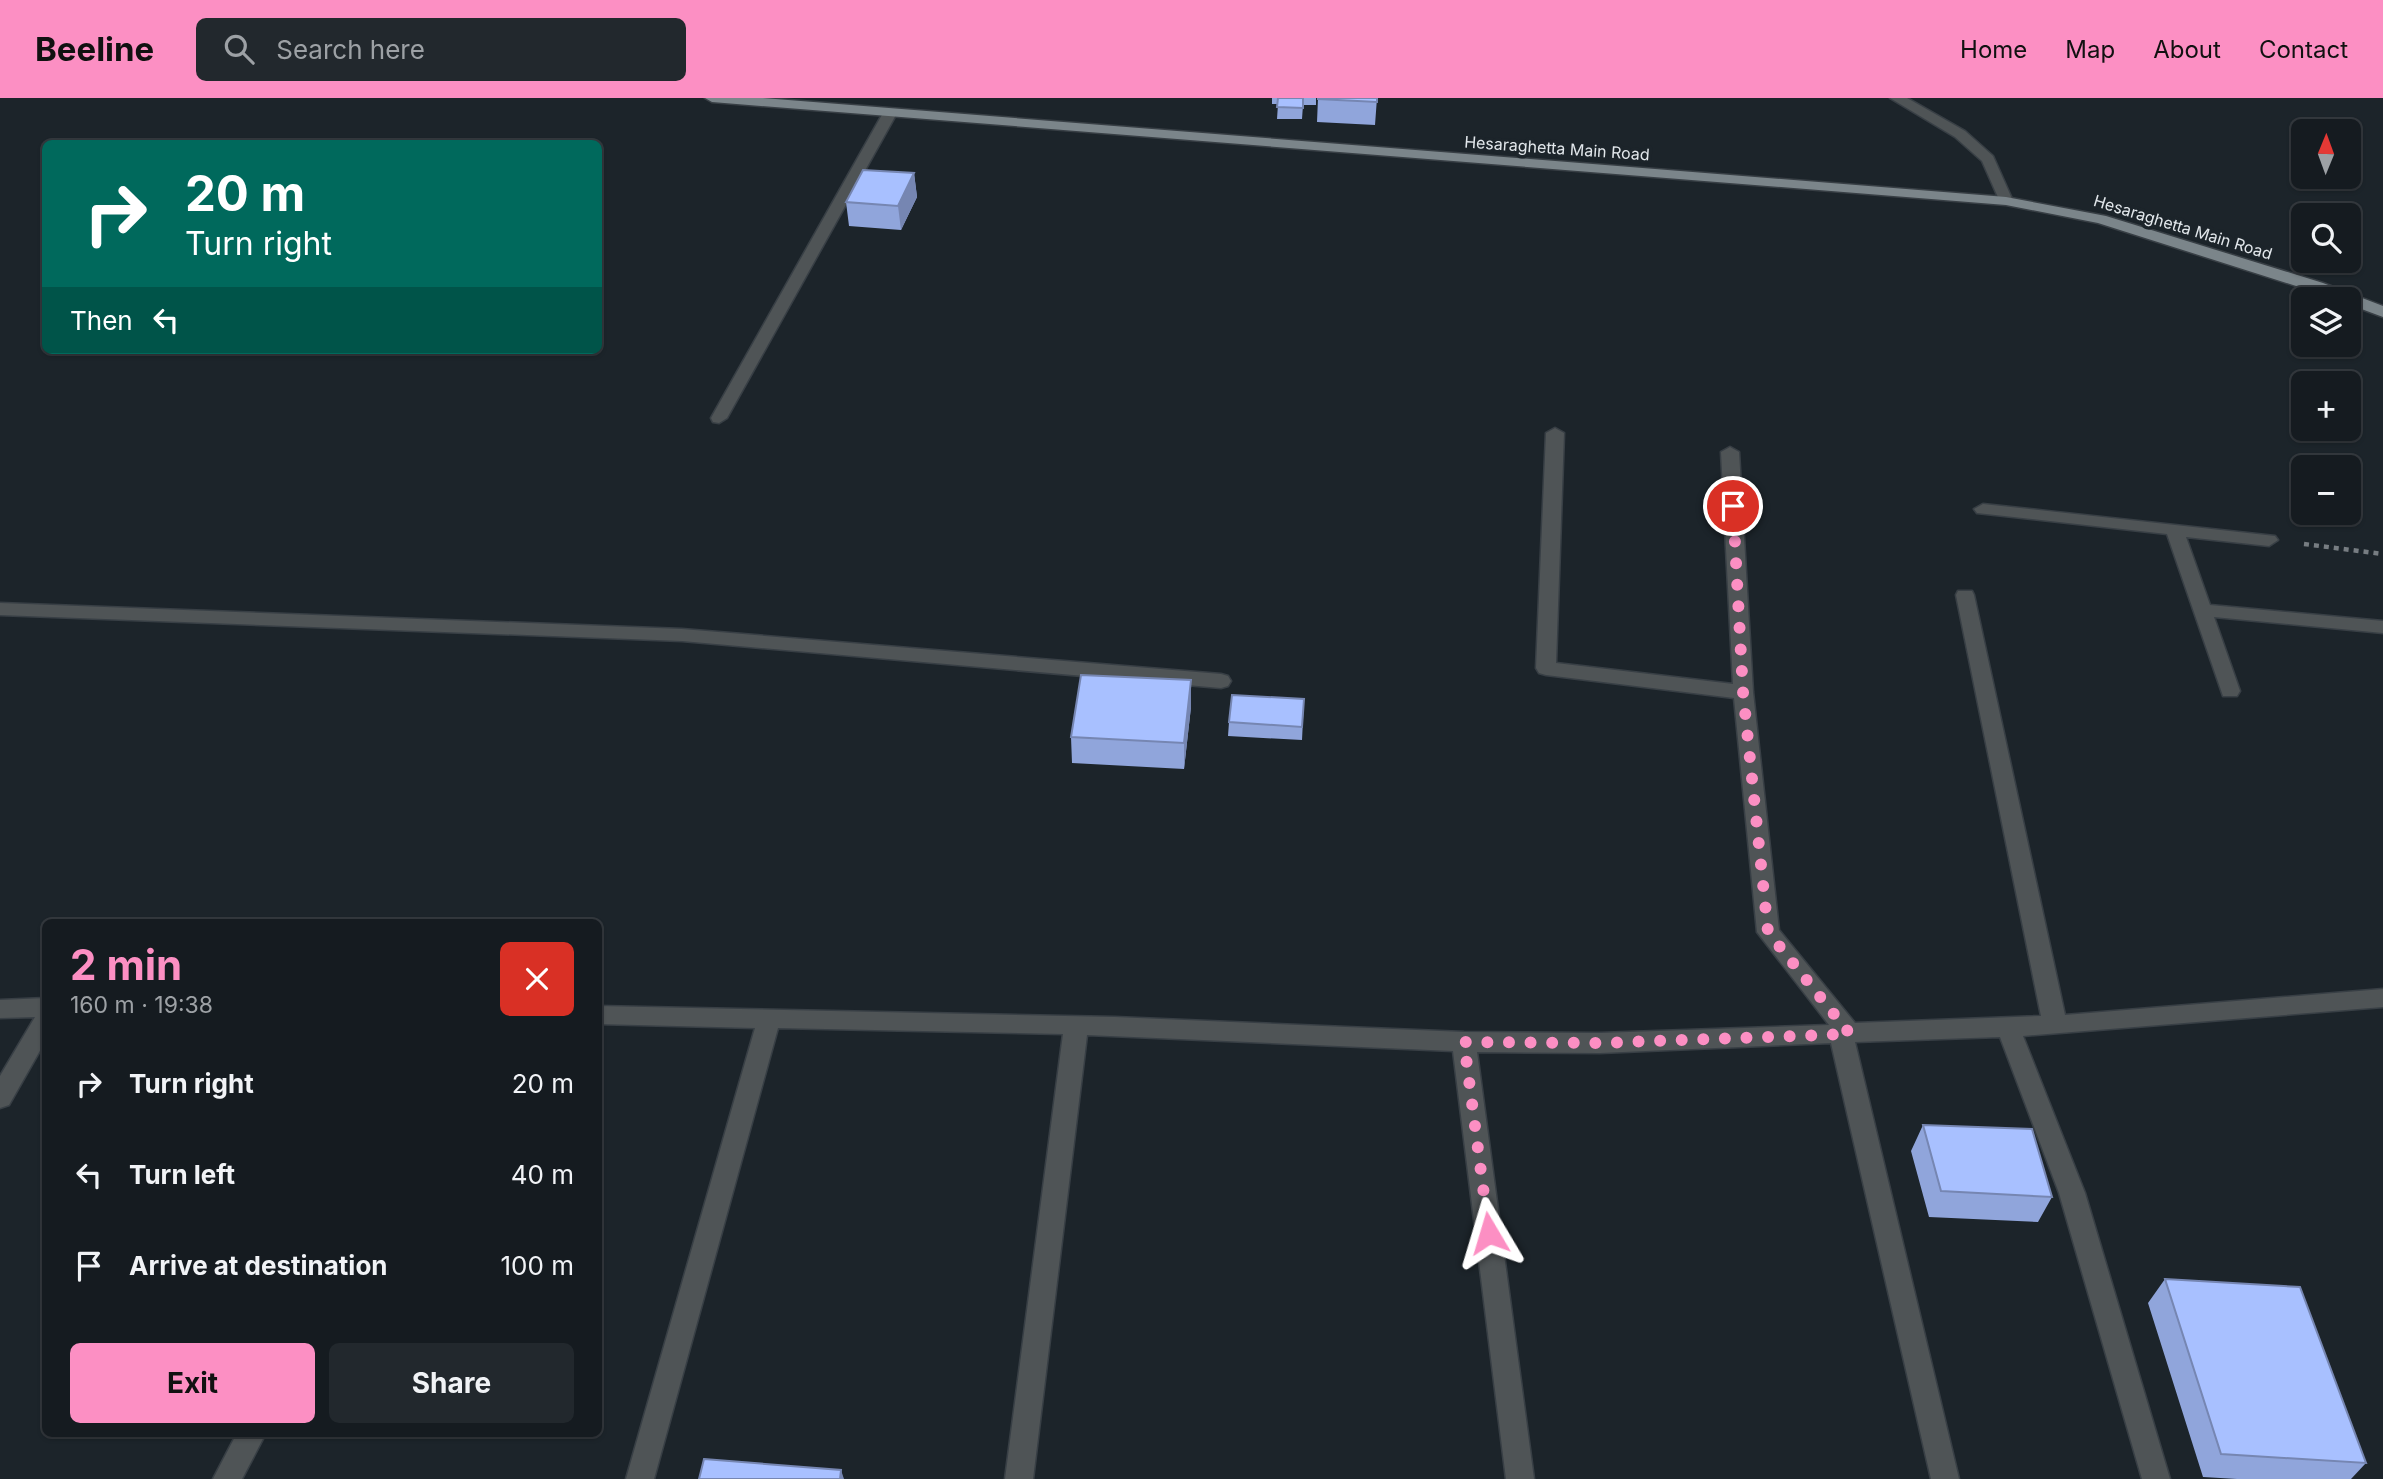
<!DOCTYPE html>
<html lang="en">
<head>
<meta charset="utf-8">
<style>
	:root { --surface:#151b20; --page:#22282d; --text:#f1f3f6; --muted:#9da1a5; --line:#34393e; --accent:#fc8fc3 }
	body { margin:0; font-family:Inter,sans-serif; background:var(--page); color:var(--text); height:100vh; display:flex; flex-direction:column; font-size:26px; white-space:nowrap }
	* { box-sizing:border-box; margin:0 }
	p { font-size:23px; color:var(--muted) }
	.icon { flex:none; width:38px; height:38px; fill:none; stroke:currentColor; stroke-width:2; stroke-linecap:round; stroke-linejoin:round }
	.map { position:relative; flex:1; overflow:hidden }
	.side { position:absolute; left:42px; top:821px; width:560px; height:518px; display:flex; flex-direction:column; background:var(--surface); border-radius:10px; box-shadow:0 2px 5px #0004,0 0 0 2px var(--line) }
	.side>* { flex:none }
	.banner { position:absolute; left:42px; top:42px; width:560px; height:214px; border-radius:10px; box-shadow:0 2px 5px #0004,0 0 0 2px var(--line); background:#00695c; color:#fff; overflow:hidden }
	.needle { width:46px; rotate:1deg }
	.controls { position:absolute; left:2291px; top:21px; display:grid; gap:14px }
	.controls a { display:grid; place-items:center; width:70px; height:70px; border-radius:10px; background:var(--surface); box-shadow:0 2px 5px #0004,0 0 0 2px var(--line); font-size:35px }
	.pin { position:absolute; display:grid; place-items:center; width:60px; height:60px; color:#fff; margin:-30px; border:4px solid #fff; border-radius:50%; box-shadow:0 2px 7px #0007 }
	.me { position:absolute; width:77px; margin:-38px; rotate:353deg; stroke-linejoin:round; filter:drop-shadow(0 0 5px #0008) }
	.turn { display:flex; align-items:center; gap:24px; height:147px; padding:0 28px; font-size:32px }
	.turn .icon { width:91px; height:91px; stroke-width:2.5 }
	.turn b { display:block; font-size:49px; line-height:60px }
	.then { display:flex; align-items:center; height:66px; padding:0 28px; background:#0003; gap:14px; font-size:26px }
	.round { display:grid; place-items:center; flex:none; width:74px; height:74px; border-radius:10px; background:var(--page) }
	.head { display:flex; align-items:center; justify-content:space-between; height:119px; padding:0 28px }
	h1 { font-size:42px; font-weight:700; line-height:52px; color:var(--accent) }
	.button { display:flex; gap:14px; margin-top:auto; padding:14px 28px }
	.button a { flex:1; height:80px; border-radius:10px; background:var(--accent); color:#111; font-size:28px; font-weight:700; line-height:80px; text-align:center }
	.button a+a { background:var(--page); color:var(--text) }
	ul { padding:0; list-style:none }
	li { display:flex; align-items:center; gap:21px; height:91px; padding:0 28px }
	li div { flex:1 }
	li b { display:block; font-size:26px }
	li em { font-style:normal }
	header { display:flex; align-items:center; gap:42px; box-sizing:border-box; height:98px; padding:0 35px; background:var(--accent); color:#111 }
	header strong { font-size:33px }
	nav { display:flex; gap:38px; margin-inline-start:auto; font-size:24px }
	.search { width:490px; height:63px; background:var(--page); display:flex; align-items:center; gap:18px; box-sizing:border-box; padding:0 24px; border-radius:10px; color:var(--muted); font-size:26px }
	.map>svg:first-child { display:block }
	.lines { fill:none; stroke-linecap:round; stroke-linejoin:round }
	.minor-casing { stroke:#383f45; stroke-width:3 }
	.major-casing { stroke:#383f45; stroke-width:3 }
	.path { stroke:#777d82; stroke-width:4.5; stroke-dasharray:5 5; stroke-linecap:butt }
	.minor { fill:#4f5456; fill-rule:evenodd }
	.major { fill:#7b858a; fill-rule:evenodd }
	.wall { fill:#90a5db }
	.shaded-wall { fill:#7686b2 }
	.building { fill:#a8c0ff; stroke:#7686b2; stroke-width:2 }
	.route { stroke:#fc8fc3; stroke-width:12; stroke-dasharray:0 21.6 }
	.labels { text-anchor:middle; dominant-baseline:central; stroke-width:7; stroke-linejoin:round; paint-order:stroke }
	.far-street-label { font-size:16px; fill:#e2e7eb; stroke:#1c242a }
</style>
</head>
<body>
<header>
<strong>Beeline</strong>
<div class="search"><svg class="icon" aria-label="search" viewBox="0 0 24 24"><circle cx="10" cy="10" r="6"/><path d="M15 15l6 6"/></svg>Search here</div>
<nav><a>Home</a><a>Map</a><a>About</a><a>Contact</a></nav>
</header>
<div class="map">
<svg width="2383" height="1381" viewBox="0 0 2383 1381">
	<rect width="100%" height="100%" fill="#1c242a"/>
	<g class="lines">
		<g class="minor-casing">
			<path id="minor" d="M 1890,0 L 1907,0 L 1965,33 L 1993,58 L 2013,103 L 2011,106 L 2001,106 L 1982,63 L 1955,39 Z
				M 890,11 L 897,15 L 727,320 L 719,325 L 713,324 L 711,320 L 883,15 Z
				M 1555,330 L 1564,335 L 1556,565 L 1733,586 L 1721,354 L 1730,349 L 1739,354 L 1753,594 L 1779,832 L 1855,925 L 2041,918 L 1956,497 L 1958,493 L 1972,493 L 1974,497 L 2065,917 L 2383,891 L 2383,909 L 2023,938 L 2085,1095 L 2170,1381 L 2142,1381 L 2059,1095 L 2000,939 L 1855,944 L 1959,1381 L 1931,1381 L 1831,945 L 1600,955 L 1477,954 L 1534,1381 L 1506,1381 L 1453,953 L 1087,937 L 1033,1381 L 1005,1381 L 1063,936 L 778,930 L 654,1381 L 626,1381 L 755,930 L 598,926 L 598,908 L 1115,919 L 1464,934 L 1600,935 L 1829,927 L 1757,834 L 1734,600 L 1546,577 L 1539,575 L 1536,570 L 1546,335 Z
				M 1983,406 L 2275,438 L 2278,442 L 2269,448 L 2186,439 L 2210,507 L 2383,523 L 2383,535 L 2214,519 L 2240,593 L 2237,598 L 2223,598 L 2167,436 L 1977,415 L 1974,411 Z
				M 0,505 L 682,531 L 1221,576 L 1228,578 L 1231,583 L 1228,588 L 1221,590 L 682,543 L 0,517 Z
				M 46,900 L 46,942 L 9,1007 L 0,1010 L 0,978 L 35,919 L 0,920 L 0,902 Z
				M 237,1335 L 266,1335 L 242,1381 L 213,1381 Z"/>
		</g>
		<g class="major-casing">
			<path id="major" d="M 705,0 L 763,0 L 2006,99 L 2106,118 L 2323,185 L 2383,208 L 2383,219 L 2348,206 L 2348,201 L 2337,201 L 2098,125 L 2006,107 L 712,4 Z"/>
		</g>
		<path class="path" d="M 2304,446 L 2383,456"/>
		<use href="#minor" class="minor"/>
		<use href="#major" class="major"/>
	</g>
	<path class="wall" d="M 1272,0 L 1316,0 L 1316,7 L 1303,7 L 1302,21 L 1277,21 L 1278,6 L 1272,6 Z
		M 1318,0 L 1377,0 L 1375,27 L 1317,24 Z
		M 914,75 L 917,99 L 901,132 L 849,128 L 846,104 Z
		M 1304,601 L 1302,642 L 1228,638 L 1229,624 Z
		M 1191,609 L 1184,671 L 1072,665 L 1071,639 Z
		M 1923,1027 L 2052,1099 L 2038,1124 L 1929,1119 L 1911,1053 Z
		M 2165,1181 L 2366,1365 L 2351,1381 L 2237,1381 L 2203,1379 L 2148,1205 Z"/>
	<path class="shaded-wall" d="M 914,75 L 917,99 L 901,132 L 898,108 Z
		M 1191,582 L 1191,609 L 1184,671 L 1184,645 Z
		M 841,1372 L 844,1381 L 840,1381 Z"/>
	<path class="building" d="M 1278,0 L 1303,0 L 1303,10 L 1277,9 Z
		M 1318,0 L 1377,0 L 1377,4 L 1318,1 Z
		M 863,72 L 914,75 L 898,108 L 846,104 Z
		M 1081,577 L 1191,582 L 1184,645 L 1071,639 Z
		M 1232,597 L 1304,601 L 1302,629 L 1229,624 Z
		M 1923,1027 L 2032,1031 L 2052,1099 L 1941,1093 Z
		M 2165,1181 L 2300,1189 L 2366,1365 L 2221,1356 Z
		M 704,1361 L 841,1372 L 840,1381 L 699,1381 Z"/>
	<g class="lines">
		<path class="route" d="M 1489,1135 L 1464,944 L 1600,945 L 1850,936 L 1768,834 L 1743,594 L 1733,408"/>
	</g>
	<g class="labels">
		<g class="far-street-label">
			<text transform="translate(1557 50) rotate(4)">Hesaraghetta Main Road</text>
			<text transform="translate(2183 129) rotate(17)">Hesaraghetta Main Road</text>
		</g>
	</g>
</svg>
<div class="controls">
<a><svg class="needle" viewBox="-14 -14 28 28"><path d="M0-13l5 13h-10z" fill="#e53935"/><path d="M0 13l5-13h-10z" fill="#9da1a5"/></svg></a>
<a><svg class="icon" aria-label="search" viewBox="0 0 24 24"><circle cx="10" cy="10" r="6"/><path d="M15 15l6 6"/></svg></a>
<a><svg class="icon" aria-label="layers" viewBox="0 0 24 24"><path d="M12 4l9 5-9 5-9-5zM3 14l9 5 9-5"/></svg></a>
<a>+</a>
<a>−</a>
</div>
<div class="pin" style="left:1733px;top:408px;background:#d93025"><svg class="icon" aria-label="arrive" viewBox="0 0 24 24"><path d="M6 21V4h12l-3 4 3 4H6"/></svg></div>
<svg class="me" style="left:1489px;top:1135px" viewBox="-20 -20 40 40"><path d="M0-17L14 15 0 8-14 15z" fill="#fc8fc3" stroke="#fff" stroke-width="4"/></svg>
<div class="banner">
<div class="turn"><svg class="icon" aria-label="right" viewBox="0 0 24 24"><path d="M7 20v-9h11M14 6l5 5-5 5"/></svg><div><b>20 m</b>Turn right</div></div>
<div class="then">Then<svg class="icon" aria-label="left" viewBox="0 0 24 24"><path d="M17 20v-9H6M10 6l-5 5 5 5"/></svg></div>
</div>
<section class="side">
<div class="head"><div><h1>2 min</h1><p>160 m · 19:38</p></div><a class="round" style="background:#d93025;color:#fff"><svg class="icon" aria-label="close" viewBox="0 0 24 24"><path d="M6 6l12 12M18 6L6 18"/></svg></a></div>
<ul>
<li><svg class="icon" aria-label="right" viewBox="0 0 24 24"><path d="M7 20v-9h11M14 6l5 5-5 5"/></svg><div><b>Turn right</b></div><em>20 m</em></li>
<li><svg class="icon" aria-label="left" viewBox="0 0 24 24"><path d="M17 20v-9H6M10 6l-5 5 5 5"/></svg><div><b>Turn left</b></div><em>40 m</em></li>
<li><svg class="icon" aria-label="arrive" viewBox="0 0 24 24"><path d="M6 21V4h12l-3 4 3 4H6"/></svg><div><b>Arrive at destination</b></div><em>100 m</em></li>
</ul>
<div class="button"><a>Exit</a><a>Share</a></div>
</section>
</div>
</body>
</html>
